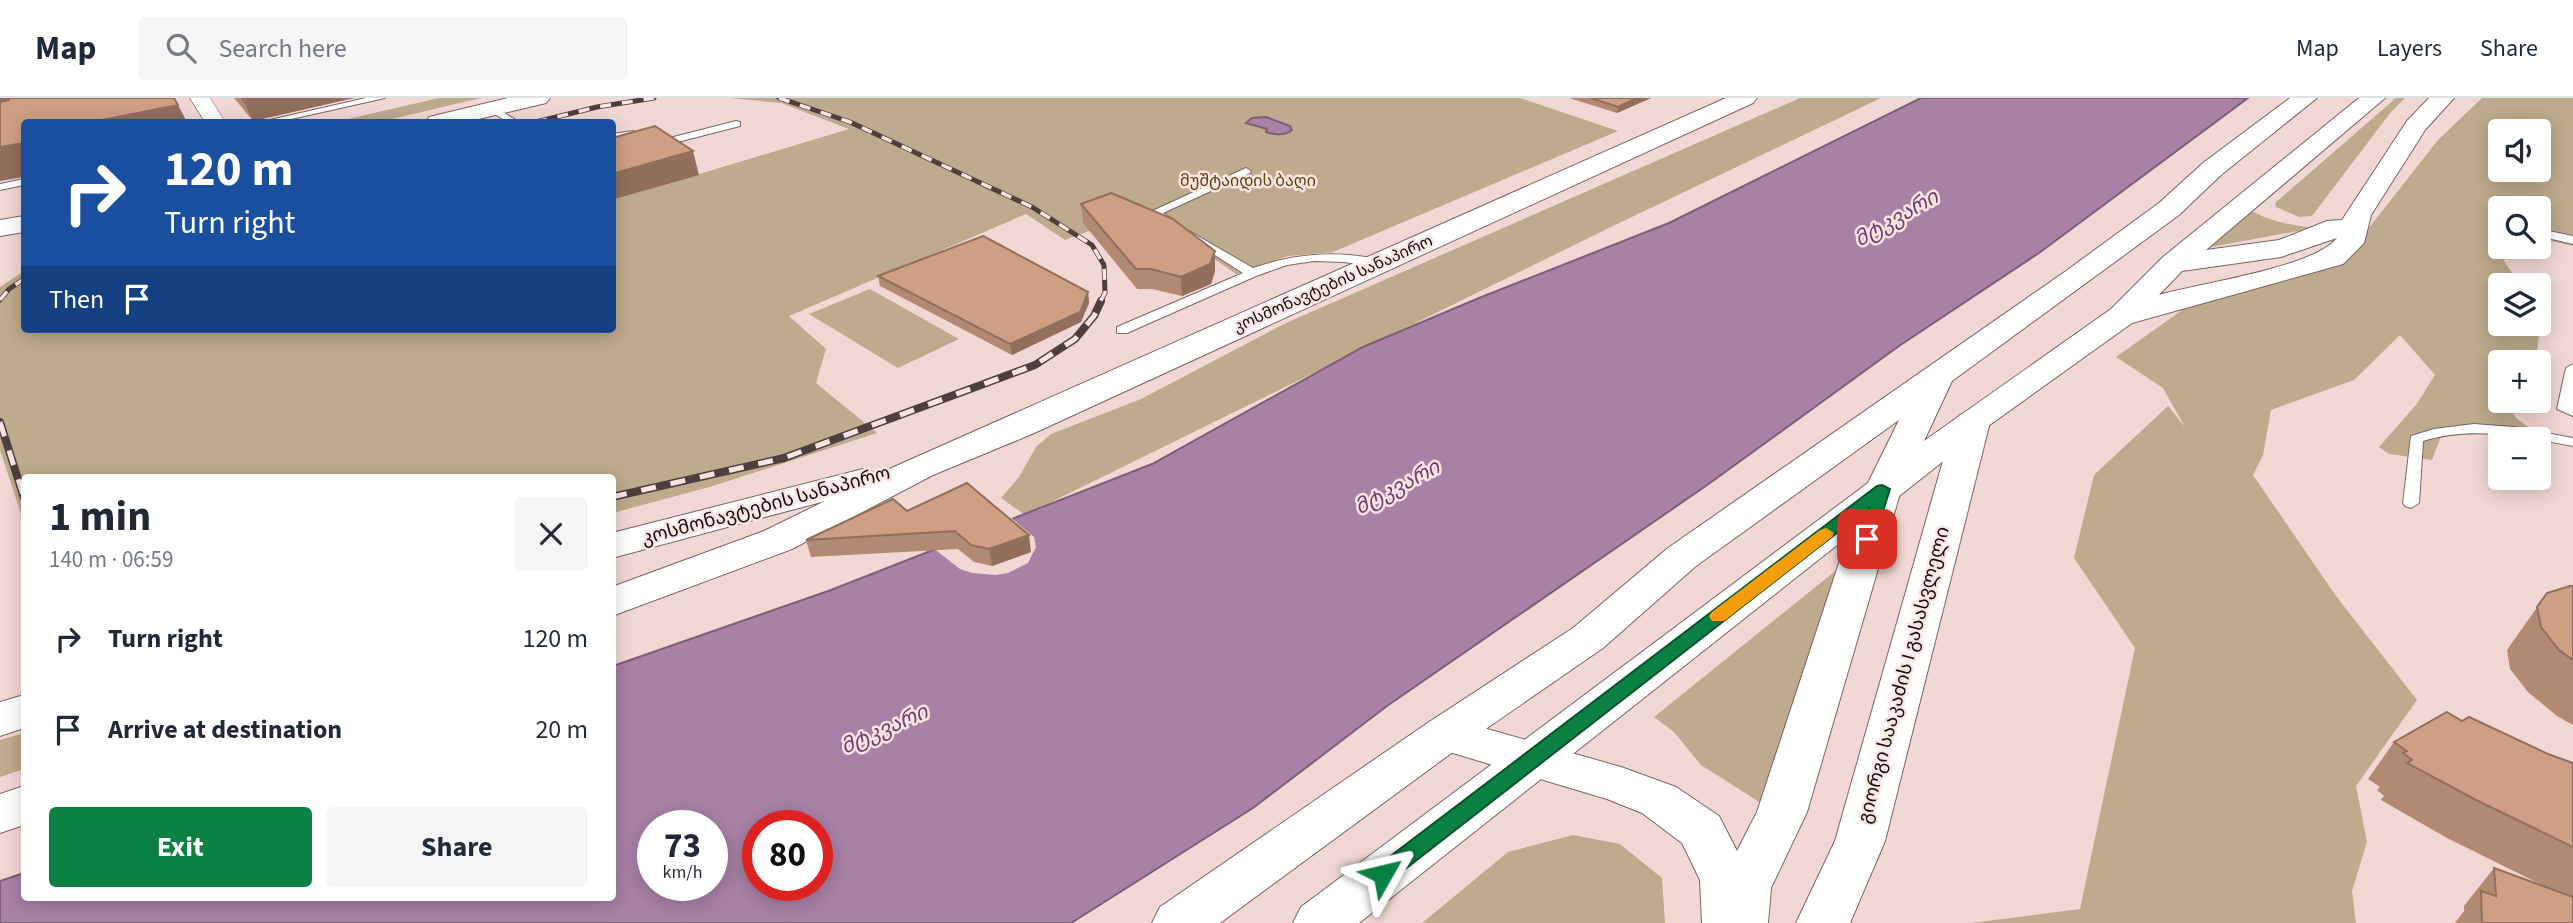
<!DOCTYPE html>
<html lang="en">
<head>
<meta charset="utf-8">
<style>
	:root { --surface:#fff; --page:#f6f6f7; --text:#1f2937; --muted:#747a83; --line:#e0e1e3; --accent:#0b8043 }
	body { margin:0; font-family:"Source Sans 3","Noto Sans Georgian",sans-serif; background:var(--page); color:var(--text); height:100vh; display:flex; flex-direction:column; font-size:26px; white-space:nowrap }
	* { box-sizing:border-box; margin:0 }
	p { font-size:23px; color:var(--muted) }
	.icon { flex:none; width:38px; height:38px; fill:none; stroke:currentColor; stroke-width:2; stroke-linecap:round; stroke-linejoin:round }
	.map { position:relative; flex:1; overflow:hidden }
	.side { position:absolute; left:21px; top:376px; width:595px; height:427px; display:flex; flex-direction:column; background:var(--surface); border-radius:7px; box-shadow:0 4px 18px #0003 }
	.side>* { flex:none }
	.guide { position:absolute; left:21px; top:21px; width:595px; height:214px; border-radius:7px; box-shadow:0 4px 18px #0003; background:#1a4fa0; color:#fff; overflow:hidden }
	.buttons { position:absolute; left:2488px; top:21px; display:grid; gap:14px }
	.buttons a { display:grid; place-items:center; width:63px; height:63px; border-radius:7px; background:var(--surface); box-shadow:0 4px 18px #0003; font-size:35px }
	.speed { position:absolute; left:637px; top:712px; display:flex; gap:14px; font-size:35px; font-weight:700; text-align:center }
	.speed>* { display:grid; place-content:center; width:91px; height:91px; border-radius:50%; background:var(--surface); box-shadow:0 4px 18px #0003; line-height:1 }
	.speed small { font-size:18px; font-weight:400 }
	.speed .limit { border:10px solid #d22; background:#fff; color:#111 }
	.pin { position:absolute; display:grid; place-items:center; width:60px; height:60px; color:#fff; margin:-30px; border-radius:14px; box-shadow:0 4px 10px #0006 }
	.me { position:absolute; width:77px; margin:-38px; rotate:53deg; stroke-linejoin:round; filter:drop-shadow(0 0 5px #0008) }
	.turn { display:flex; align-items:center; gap:24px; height:147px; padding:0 28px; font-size:32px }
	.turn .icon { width:91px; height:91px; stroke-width:2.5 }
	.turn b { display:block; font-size:49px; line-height:60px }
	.then { display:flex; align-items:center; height:66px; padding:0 28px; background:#0003; gap:14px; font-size:26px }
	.round { display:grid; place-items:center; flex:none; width:74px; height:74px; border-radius:7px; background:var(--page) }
	.head { display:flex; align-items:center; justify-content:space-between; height:119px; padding:0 28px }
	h1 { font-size:42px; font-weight:700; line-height:52px }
	.cta { display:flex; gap:14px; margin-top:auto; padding:14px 28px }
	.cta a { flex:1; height:80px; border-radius:7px; background:var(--accent); color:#fff; font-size:28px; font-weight:700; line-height:80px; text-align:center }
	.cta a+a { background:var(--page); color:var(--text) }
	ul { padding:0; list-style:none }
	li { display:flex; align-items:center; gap:21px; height:91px; padding:0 28px }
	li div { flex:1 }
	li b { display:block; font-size:26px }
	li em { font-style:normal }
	header { display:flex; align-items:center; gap:42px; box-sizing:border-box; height:98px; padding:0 35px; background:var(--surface); border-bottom:2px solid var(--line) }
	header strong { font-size:33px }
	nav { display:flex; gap:38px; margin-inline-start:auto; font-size:24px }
	.search { width:490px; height:63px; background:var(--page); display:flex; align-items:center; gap:18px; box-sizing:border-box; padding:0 24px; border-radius:7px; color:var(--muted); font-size:26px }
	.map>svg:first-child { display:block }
	.green { fill:#beaa8c; fill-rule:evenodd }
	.water { fill:#a881a5; stroke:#7c5e77; stroke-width:2; fill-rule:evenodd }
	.pier { fill:#f2d8d5 }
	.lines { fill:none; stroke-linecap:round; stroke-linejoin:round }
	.lane-casing { stroke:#7b6462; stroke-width:2 }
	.street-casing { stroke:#7b6462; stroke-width:1 }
	.secondary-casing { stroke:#7b6462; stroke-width:2 }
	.primary-casing { stroke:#7b6462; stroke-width:2 }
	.highway-casing { stroke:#7b6462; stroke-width:2 }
	.lane { fill:#fff; fill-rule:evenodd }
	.street { fill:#fff; fill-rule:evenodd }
	.secondary { fill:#fff; fill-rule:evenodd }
	.primary { fill:#fff; fill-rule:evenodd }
	.highway { fill:#fff; fill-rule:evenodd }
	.rail-far1-casing { stroke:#4d3f3e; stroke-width:5 }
	.rail-casing { stroke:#4d3f3e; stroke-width:8 }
	.rail-far1 { stroke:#fce6e4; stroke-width:3.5; stroke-dasharray:11; stroke-linecap:butt }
	.rail { stroke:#fce6e4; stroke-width:5; stroke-dasharray:15; stroke-linecap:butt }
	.wall { fill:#b28971 }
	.shaded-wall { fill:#916f5c }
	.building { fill:#cf9f83; stroke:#916f5c; stroke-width:2 }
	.route { fill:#0b8043; stroke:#07532c; stroke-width:2 }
	.slow { fill:#f59e0b }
	.labels { text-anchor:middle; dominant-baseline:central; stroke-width:5; stroke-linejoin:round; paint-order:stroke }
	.far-park-label { font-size:16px; fill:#5d3f04; stroke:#fce6e4 }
	.far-street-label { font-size:16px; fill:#150c0b; stroke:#fce6e4 }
	.street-label { font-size:19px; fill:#150c0b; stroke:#fce6e4 }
	.water-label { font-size:21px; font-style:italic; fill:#703c6d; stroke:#fce6e4 }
</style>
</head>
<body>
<header>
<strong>Map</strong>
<div class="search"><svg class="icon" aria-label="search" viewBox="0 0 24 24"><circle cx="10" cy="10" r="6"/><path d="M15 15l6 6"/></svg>Search here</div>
<nav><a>Map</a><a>Layers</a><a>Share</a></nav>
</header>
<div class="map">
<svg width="2573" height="825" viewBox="0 0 2573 825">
	<rect width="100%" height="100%" fill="#f2d8d5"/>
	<path class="green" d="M 439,0 L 481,0 L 379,24 L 335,24 Z
		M 729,0 L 1520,0 L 1618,33 L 1333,154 L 1288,158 L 1236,176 L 1155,120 L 1116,123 L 1065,142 L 1026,116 L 789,218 L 826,251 L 816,285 L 877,335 L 713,388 L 613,415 L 612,380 L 24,380 L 24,425 L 0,352 L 0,189 L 24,173 L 24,231 L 612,231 L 613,102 L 849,31 L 781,5 Z
		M 1800,0 L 1881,0 L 1613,128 L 1025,417 L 1001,400 L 1019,379 L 1036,349 L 1051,336 L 1141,301 L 1286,225 Z
		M 2396,0 L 2405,0 L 2391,14 L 2312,118 L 2299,119 L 2276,109 L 2275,105 Z
		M 2482,0 L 2573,0 L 2573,148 L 2539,140 L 2539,110 L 2501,110 L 2501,149 L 2510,149 L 2504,163 L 2521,187 L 2501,187 L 2501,226 L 2539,226 L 2539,213 L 2541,216 L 2536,264 L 2501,264 L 2501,303 L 2507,303 L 2516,320 L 2552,346 L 2539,344 L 2539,341 L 2467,331 L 2441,339 L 2432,362 L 2389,356 L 2379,349 L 2416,307 L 2435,277 L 2400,237 L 2354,282 L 2271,312 L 2263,357 L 2253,377 L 2336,498 L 2417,602 L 2356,688 L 2367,744 L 2352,793 L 2356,825 L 1971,825 L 2080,811 L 2135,550 L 2074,460 L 2094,377 L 2168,308 L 2185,329 L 2163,290 L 2116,259 L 2199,200 L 2357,145 L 2438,42 ZM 2501,33 L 2539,33 L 2539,72 L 2501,72 Z
		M 2250,112 C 2271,124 2291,127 2314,130 L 2200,151 Z
		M 870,191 L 959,241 L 898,270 L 809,216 Z
		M 1839,470 L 1764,707 L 1701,667 L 1674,634 L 1654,619 Z
		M 24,635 L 24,671 L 0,679 L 0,642 Z
		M 1573,737 L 1620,746 L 1662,780 L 1665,825 L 1422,825 L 1508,754 Z"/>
	<path class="water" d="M 1921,0 L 2248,0 L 2039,155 L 1899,248 L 1710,385 L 1387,608 L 1253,710 L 1071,825 L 0,825 L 0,783 L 24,775 L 24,800 L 612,800 L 613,568 L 831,492 L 1152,366 L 1363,249 L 1479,200 L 1669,125 ZM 653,728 L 712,728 L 712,788 L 653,788 ZM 758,728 L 817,728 L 817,788 L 758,788 Z
		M 1266,19 L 1290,28 L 1292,32 C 1285,38 1274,37 1266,34 L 1267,31 L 1246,25 L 1252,20 Z"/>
	<path class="pier" d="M 1009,418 L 1034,439 L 1036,449 L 1028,465 L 1008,475 L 996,477 L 972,475 L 960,471 L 932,449 Z"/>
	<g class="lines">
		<g class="lane-casing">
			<path id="lane" d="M 366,0 L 385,0 L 278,24 L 261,24 Z
				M 489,9 L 495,9 L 519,24 L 508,24 L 489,13 Z
				M 736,23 L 740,24 L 740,28 L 658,49 L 642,48 L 631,39 L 612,42 L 612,36 L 633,33 L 648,43 L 658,43 Z
				M 1246,70 L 1251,73 L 1250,75 L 1163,115 L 1173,122 L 1173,126 L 1165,126 L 1148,115 Z
				M 24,81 L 24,87 L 0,92 L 0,86 Z
				M 2539,131 L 2573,138 L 2573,146 L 2539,138 Z
				M 1189,133 L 1253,170 C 1296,155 1338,152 1382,162 L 1384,165 L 1378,169 L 1344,164 L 1314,163 L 1287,167 L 1256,178 L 1127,235 L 1117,235 L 1117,229 L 1243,175 L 1185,138 L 1183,136 Z
				M 2573,266 L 2573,318 L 2557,311 L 2566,270 Z
				M 2474,326 L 2514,329 L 2573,340 L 2573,348 C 2524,339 2473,327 2423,343 L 2419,405 L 2411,410 L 2405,408 L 2403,405 L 2411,338 L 2434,331 Z"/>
		</g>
		<g class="street-casing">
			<path id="street" d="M 190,0 L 210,0 L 225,24 L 205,24 Z"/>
		</g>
		<g class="secondary-casing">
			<path id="secondary" d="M 508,0 L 550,0 L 546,5 L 466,24 L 426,24 L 429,19 Z
				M 24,118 L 24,134 L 0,138 L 0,122 Z
				M 1972,313 L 1984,317 L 1990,324 L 1885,743 L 1850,825 L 1796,825 L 1835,743 L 1954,324 L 1960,317 Z
				M 1882,381 L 1895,384 L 1901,392 L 1807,714 L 1771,790 L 1768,825 L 1702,825 L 1700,782 L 1682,745 L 1642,715 L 1607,701 L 1429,648 L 1422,636 L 1429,624 L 1445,619 L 1621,669 L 1676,689 L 1719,718 L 1737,753 L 1757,714 L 1863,392 L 1869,384 Z"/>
		</g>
		<g class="primary-casing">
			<path id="primary" d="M 1726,0 L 1757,0 L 1753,5 L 1032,336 L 933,377 L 792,451 L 612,518 L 612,489 L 764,433 L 825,403 L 612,460 L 612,435 L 863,371 L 878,376 Z
				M 24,597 L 24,630 L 0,638 L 0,604 Z
				M 24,688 L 24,727 L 0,735 L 0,696 Z"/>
		</g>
		<g class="highway-casing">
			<path id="highway" d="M 2290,0 L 2317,0 L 2221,77 L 2179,117 L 1952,283 L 1924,343 L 2111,211 L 2163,159 L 2359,0 L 2385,0 L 2206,152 L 2279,142 L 2327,123 L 2342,122 L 2407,23 L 2429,0 L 2454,0 L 2425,32 L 2371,117 L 2364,145 L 2343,166 L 2132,225 L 1984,331 L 1359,825 L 1293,825 L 1301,809 L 1868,385 L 1899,322 L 1696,468 L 1603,550 L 1461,648 L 1220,825 L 1152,825 L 1160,809 L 1429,624 L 1573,530 L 1668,450 L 2066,173 L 2159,105 L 2203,65 ZM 2337,140 C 2313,170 2200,185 2159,197 L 2182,173 L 2281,159 Z"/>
		</g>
		<use href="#lane" class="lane"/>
		<use href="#street" class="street"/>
		<use href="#secondary" class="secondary"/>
		<use href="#primary" class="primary"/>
		<use href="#highway" class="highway"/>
		<g class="rail-far1-casing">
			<path id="rail-far1" d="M 779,0 L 850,24 L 1032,109 L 1092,147 L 1104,167 L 1105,195 L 1100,204
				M 536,24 L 597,9 L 654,0
				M 0,202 L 9,191 L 24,181"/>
		</g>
		<g class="rail-casing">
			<path id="rail" d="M 0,324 L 24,400
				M 612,399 L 784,360 L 1035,267 L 1075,241 L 1094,218 L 1101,203"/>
		</g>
		<use href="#rail-far1" class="rail-far1"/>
		<use href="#rail" class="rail"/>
	</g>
	<path class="wall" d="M 234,0 L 354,0 L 253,23 Z
		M 1569,0 L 1651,0 L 1617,15 Z
		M 1081,106 L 1215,173 L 1211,186 L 1182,198 L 1152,191 L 1137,191 L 1083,125 Z
		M 878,178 L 1088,194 L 1089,205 L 1081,224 L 1012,257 L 880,188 Z
		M 907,413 L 1031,454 L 992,468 L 974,464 L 958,451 L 811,459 L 806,442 Z
		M 2573,488 L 2573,627 L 2557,618 L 2528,594 L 2510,571 L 2507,552 L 2547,495 Z
		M 2462,623 L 2573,665 L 2573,825 L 2455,825 L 2464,813 L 2464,808 L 2494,770 L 2550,791 L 2447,740 L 2381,702 L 2384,698 L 2377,692 L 2380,689 L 2368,681 L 2394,644 Z"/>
	<path class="shaded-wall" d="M 0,0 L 11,0 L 0,26 Z
		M 256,0 L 354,0 L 253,23 L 244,3 Z
		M 1637,0 L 1651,0 L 1617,15 L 1618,9 Z
		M 178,7 L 187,24 L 92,24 Z
		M 24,45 L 24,79 L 0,83 L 0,49 Z
		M 693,53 L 699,77 L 612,102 L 612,76 Z
		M 1215,153 L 1215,173 L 1211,186 L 1182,198 L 1181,179 Z
		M 1088,194 L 1089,205 L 1081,224 L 1012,257 L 1010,246 Z
		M 1029,437 L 1031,454 L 992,468 L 989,451 Z"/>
	<path class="building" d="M 9,0 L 174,0 L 178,7 L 92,24 L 24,24 L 24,45 L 0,49 L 0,4 L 9,2 Z
		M 242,0 L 256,0 L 244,3 Z
		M 1591,0 L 1637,0 L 1618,9 Z
		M 655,28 L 693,53 L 612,76 L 612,40 Z
		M 1111,95 L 1173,121 L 1215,153 L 1210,166 L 1181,179 L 1151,171 L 1136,171 L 1081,106 Z
		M 983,138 L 1088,194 L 1080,214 L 1010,246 L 878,178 Z
		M 967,385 L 1029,437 L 989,451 L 971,447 L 955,433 L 806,442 L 893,401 L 907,413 Z
		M 2570,488 L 2573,488 L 2573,562 L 2559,552 L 2541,529 L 2537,509 L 2547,495 Z
		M 2447,614 L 2462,623 L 2469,619 L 2548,656 L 2573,665 L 2573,749 L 2476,702 L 2407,665 L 2412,662 L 2403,655 L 2407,653 L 2394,644 Z
		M 2494,770 L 2573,799 L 2573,825 L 2482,825 L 2481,793 L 2496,798 Z"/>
	<path class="route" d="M 1882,387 L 1890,391 L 1873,445 L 1867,446 L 1859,441 L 1869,410 L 1391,782 L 1383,785 L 1375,782 L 1372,776 L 1375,770 L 1877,388 Z"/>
	<path class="slow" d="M 1826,430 L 1834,435 L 1832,439 L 1724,523 L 1712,523 L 1709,518 L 1712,514 L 1820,432 Z"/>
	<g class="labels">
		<g class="far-park-label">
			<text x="1248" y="83">მუშტაიდის ბაღი</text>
		</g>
		<g class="far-street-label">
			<text transform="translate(1333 186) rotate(-24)">კოსმონავტების სანაპირო</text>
		</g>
		<g class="street-label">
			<text transform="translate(766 408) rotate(-15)">კოსმონავტების სანაპირო</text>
			<text transform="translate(1904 577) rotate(-75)">გიორგი სააკაძის I გასასვლელი</text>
		</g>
		<g class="water-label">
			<text transform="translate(1896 120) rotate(-30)">მტკვარი</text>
			<text transform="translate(1397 389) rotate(-28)">მტკვარი</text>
			<text transform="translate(884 631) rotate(-24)">მტკვარი</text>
		</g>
	</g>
</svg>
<div class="buttons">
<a><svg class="icon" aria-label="sound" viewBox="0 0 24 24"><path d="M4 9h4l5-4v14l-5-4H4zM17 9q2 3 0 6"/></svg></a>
<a><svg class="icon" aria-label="search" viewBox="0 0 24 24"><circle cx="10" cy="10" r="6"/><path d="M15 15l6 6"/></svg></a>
<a><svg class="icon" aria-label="layers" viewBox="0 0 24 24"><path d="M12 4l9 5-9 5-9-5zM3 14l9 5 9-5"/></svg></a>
<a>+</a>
<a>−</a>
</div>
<div class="speed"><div>73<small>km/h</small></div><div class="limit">80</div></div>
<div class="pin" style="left:1867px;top:441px;background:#d93025"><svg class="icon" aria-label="arrive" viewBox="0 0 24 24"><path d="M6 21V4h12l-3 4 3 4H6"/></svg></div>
<svg class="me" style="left:1383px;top:776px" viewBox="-20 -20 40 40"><path d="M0-17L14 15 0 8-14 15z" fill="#0b8043" stroke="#fff" stroke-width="4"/></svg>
<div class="guide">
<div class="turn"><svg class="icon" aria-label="right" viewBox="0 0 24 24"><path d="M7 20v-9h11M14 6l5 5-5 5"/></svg><div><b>120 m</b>Turn right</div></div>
<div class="then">Then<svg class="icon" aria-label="arrive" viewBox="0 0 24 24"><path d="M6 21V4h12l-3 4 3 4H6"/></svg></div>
</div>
<section class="side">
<div class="head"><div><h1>1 min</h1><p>140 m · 06:59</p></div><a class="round"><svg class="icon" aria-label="close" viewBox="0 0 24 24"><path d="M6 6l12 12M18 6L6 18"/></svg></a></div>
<ul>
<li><svg class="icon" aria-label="right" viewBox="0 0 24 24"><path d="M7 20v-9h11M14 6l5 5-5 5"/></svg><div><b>Turn right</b></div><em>120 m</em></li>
<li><svg class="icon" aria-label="arrive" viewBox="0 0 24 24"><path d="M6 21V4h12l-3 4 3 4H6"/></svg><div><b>Arrive at destination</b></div><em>20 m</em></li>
</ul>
<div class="cta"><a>Exit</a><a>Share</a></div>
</section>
</div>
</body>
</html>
